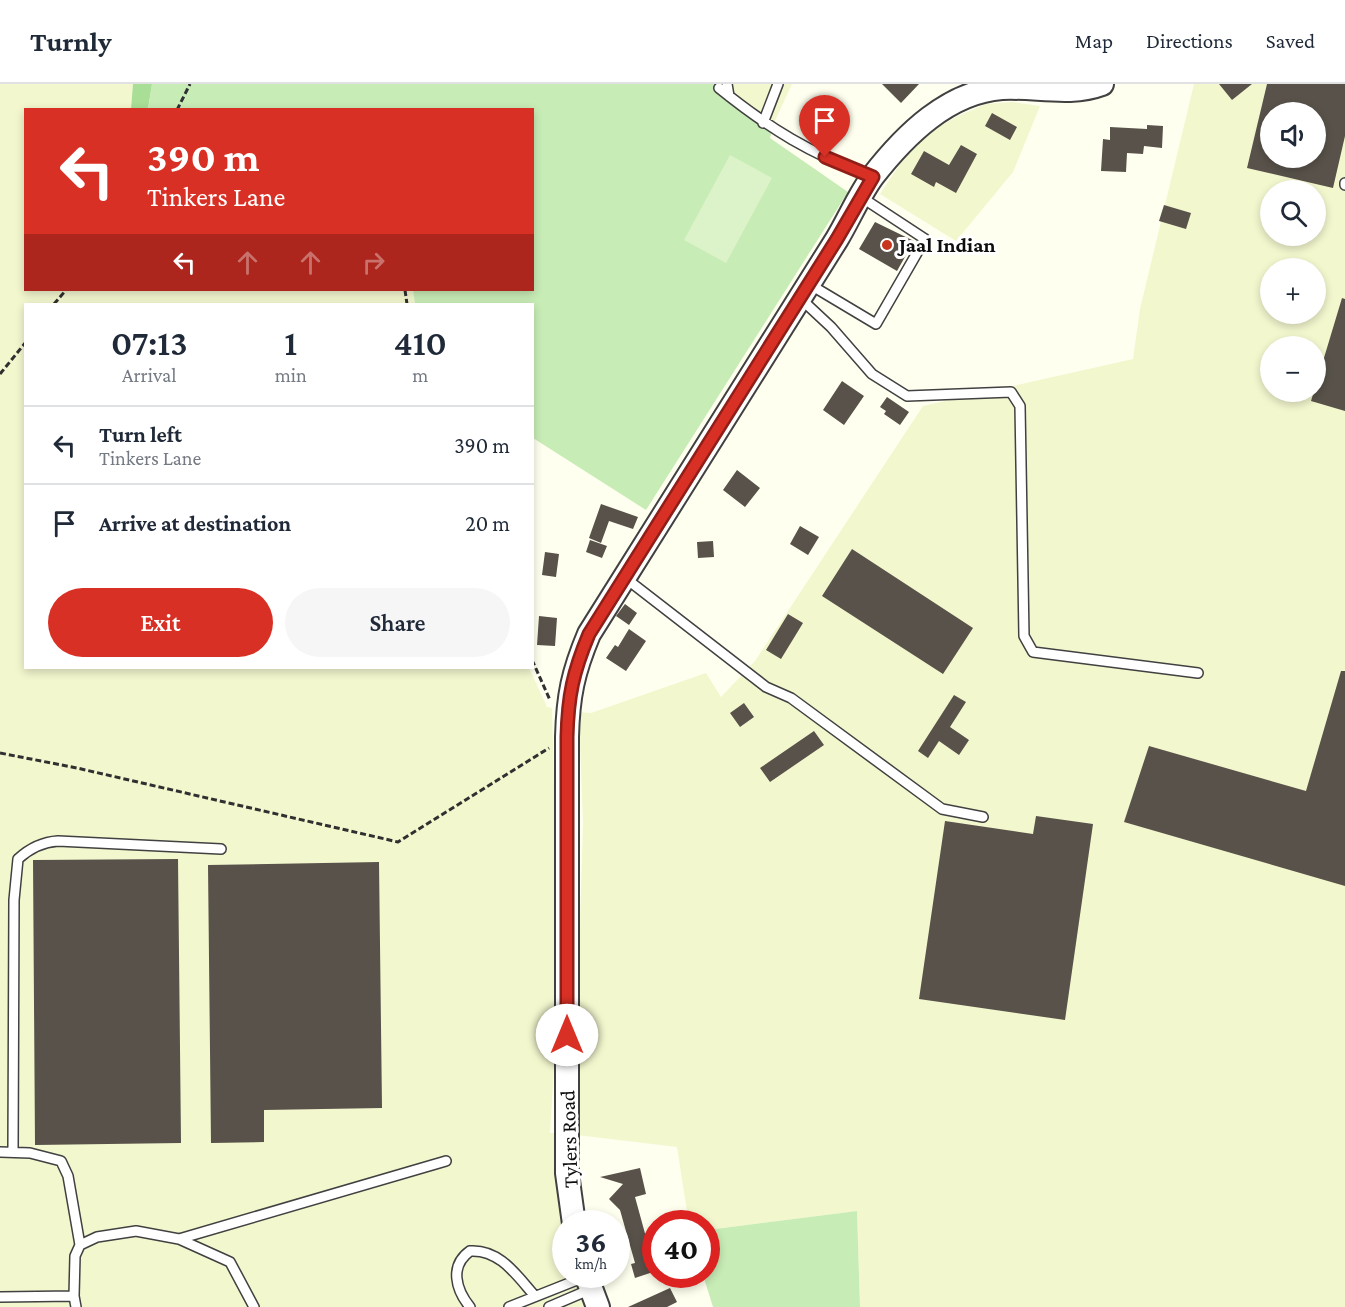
<!DOCTYPE html>
<html lang="en">
<head>
<meta charset="utf-8">
<style>
	:root { --surface:#fff; --page:#f6f6f7; --text:#1f2937; --muted:#747a83; --line:#e0e1e3; --accent:#d93025 }
	body { margin:0; font-family:"Crimson Pro",serif; background:var(--page); color:var(--text); height:100vh; display:flex; flex-direction:column; font-size:22px; white-space:nowrap }
	* { box-sizing:border-box; margin:0 }
	p { font-size:20px; color:var(--muted) }
	.icon { flex:none; width:33px; height:33px; fill:none; stroke:currentColor; stroke-width:2; stroke-linecap:round; stroke-linejoin:round }
	.map { position:relative; flex:1; overflow:hidden }
	.panel { position:absolute; left:24px; top:219px; width:510px; height:366px; display:flex; flex-direction:column; background:var(--surface); border-radius:0px; box-shadow:0 3px 9px #0003 }
	.panel>* { flex:none }
	.banner { position:absolute; left:24px; top:24px; width:510px; height:183px; border-radius:0px; box-shadow:0 3px 9px #0003; background:#d93025; color:#fff; overflow:hidden }
	.controls { position:absolute; left:1260px; top:18px; display:grid; gap:12px }
	.controls a { display:grid; place-items:center; width:66px; height:66px; border-radius:50%; background:var(--surface); box-shadow:0 3px 9px #0003; font-size:30px }
	.speed { position:absolute; left:552px; top:1126px; display:flex; gap:12px; font-size:30px; font-weight:700; text-align:center }
	.speed>* { display:grid; place-content:center; width:78px; height:78px; border-radius:50%; background:var(--surface); box-shadow:0 3px 9px #0003; line-height:1 }
	.speed small { font-size:15px; font-weight:400 }
	.speed .limit { border:9px solid #d22; background:#fff; color:#111 }
	.pin { position:absolute; display:grid; place-items:center; width:51px; height:51px; color:#fff; margin:-62px -26px; border-radius:50% 50% 50% 0; rotate:-45deg; box-shadow:0 0 6px #0007 }
	.pin .icon { rotate:45deg }
	.me { position:absolute; width:66px; margin:-33px; rotate:0deg; stroke-linejoin:round; filter:drop-shadow(0 0 4px #0008) }
	.turn { display:flex; align-items:center; gap:21px; height:126px; padding:0 24px; font-size:27px }
	.turn .icon { width:78px; height:78px; stroke-width:2.5 }
	.turn b { display:block; font-size:42px; line-height:51px }
	.lanes { display:flex; align-items:center; height:57px; padding:0 24px; background:#0003; justify-content:center; gap:30px; direction:ltr }
	.lanes .off { opacity:.35 }
	.eta { display:flex; justify-content:space-evenly; align-items:center; height:102px; text-align:center }
	.eta b { font-size:36px; font-weight:600; line-height:42px }
	.button { display:flex; gap:12px; margin-top:auto; padding:12px 24px }
	.button a { flex:1; height:69px; border-radius:36px; background:var(--accent); color:#fff; font-size:24px; font-weight:600; line-height:69px; text-align:center }
	.button a+a { background:var(--page); color:var(--text) }
	ul { padding:0; list-style:none }
	li { display:flex; align-items:center; gap:18px; height:78px; padding:0 24px; border-top:2px solid var(--line) }
	li div { flex:1 }
	li b { display:block; font-size:22px }
	li em { font-style:normal }
	header { display:flex; align-items:center; gap:36px; box-sizing:border-box; height:84px; padding:0 30px; background:var(--surface); border-bottom:2px solid var(--line) }
	header strong { font-size:28px }
	nav { display:flex; gap:33px; margin-inline-start:auto; font-size:21px }
	.map>svg:first-child { display:block }
	.farmland { fill:#f3f7ce; fill-rule:evenodd }
	.green { fill:#c8ecb6 }
	.forest { fill:#a8de95 }
	.pitch { fill:#dcf3c9 }
	.building { fill:#58524a; fill-rule:evenodd }
	.lines { fill:none; stroke-linecap:round; stroke-linejoin:round }
	.service-casing { stroke:#414141; stroke-width:12 }
	.tertiary-casing { stroke:#414141; stroke-width:26 }
	.path { stroke:#303030; stroke-width:3; stroke-dasharray:6 3; stroke-linecap:butt }
	.service { stroke:#fff; stroke-width:9 }
	.tertiary { stroke:#fff; stroke-width:22 }
	.route-casing { stroke:#8d1f18; stroke-width:15 }
	.route { stroke:#d93025; stroke-width:10 }
	.poi-dot { fill:#c7351d; stroke:#fff; stroke-width:2 }
	.labels { text-anchor:middle; dominant-baseline:central; stroke-width:6; stroke-linejoin:round; paint-order:stroke }
	.poi-label { font-size:21px; font-weight:bold; fill:#0e0e0e; stroke:#fff; text-anchor:start }
	.street-label { font-size:21px; fill:#0e0e0e; stroke:#fff }
</style>
</head>
<body>
<header>
<strong>Turnly</strong>
<nav><a>Map</a><a>Directions</a><a>Saved</a></nav>
</header>
<div class="map">
<svg width="1345" height="1223" viewBox="0 0 1345 1223">
	<rect width="100%" height="100%" fill="#ffffef"/>
	<path class="farmland" d="M 0,0 L 133,0 L 131,25 L 26,26 L 26,206 L 413,206 L 415,220 L 26,220 L 26,584 L 529,584 L 547,623 L 552,624 L 556,775 L 555,966 L 550,1049 L 558,1049 L 557,1110 L 565,1147 L 566,1191 L 575,1191 L 578,1205 L 586,1223 L 0,1223 Z
		M 722,0 L 792,0 L 774,39 Z
		M 1194,0 L 1345,0 L 1345,1223 L 860,1223 L 857,1127 L 707,1146 L 706,1140 L 689,1140 L 677,1063 L 577,1051 L 573,941 L 580,840 L 583,739 L 579,628 L 591,629 L 706,589 L 721,613 L 755,577 L 923,322 L 1133,275 L 1140,225 ZM 1270,28 L 1316,28 L 1316,74 L 1270,74 ZM 1270,106 L 1316,106 L 1316,152 L 1270,152 ZM 1270,184 L 1316,184 L 1316,230 L 1270,230 ZM 1270,262 L 1316,262 L 1316,308 L 1270,308 Z
		M 1012,18 L 1040,22 L 1013,88 L 956,157 L 880,110 L 908,68 L 933,46 L 958,32 L 986,20 Z"/>
	<path class="green" d="M 152,0 L 722,0 L 774,39 L 770,54 L 848,108 L 646,426 L 533,354 L 532,220 L 415,220 L 413,206 L 532,206 L 532,26 L 148,26 Z
		M 857,1127 L 860,1223 L 713,1223 L 703,1191 L 706,1191 L 707,1146 Z"/>
	<path class="forest" d="M 133,0 L 152,0 L 148,25 L 131,25 Z"/>
	<path class="pitch" d="M 730,71 L 772,94 L 726,179 L 684,156 Z"/>
	<path class="building" d="M 882,0 L 919,0 L 901,19 Z
		M 1219,0 L 1252,0 L 1232,16 Z
		M 1267,0 L 1345,0 L 1345,52 L 1333,104 L 1247,84 ZM 1270,28 L 1316,28 L 1316,74 L 1270,74 Z
		M 992,29 L 1017,43 L 1010,56 L 985,42 Z
		M 1147,41 L 1163,42 L 1162,64 L 1144,62 L 1143,70 L 1127,69 L 1126,88 L 1101,87 L 1103,55 L 1110,56 L 1110,43 L 1147,45 Z
		M 961,61 L 977,70 L 956,109 L 936,98 L 934,103 L 911,90 L 924,67 L 949,81 Z
		M 1164,121 L 1191,129 L 1186,145 L 1159,137 Z
		M 875,138 L 914,157 L 897,187 L 859,165 Z
		M 1342,214 L 1345,215 L 1345,327 L 1311,317 Z
		M 842,297 L 864,312 L 844,341 L 823,326 Z
		M 887,313 L 909,328 L 900,341 L 884,330 L 886,327 L 880,323 Z
		M 737,386 L 760,404 L 745,423 L 723,406 Z
		M 601,420 L 638,433 L 633,445 L 609,437 L 601,459 L 589,454 Z
		M 800,442 L 819,453 L 808,471 L 790,460 Z
		M 590,456 L 607,462 L 602,474 L 586,468 Z
		M 713,457 L 714,473 L 698,474 L 697,458 Z
		M 852,465 L 973,544 L 943,590 L 822,512 Z
		M 545,468 L 559,470 L 556,493 L 542,491 Z
		M 625,520 L 637,529 L 629,541 L 616,532 Z
		M 788,530 L 803,539 L 781,575 L 766,566 Z
		M 539,532 L 557,534 L 555,562 L 537,561 Z
		M 629,545 L 646,557 L 626,587 L 606,574 L 615,561 L 618,563 Z
		M 1341,587 L 1345,587 L 1345,802 L 1124,738 L 1149,662 L 1306,707 Z
		M 954,611 L 966,618 L 950,643 L 969,656 L 959,671 L 939,657 L 928,674 L 918,667 Z
		M 744,619 L 754,633 L 740,643 L 730,629 Z
		M 814,647 L 824,661 L 770,698 L 760,684 Z
		M 1036,732 L 1093,740 L 1065,936 L 919,915 L 945,737 L 1033,750 Z
		M 178,775 L 181,1059 L 35,1061 L 33,776 Z
		M 379,778 L 382,1024 L 264,1026 L 264,1058 L 211,1059 L 208,781 Z
		M 640,1084 L 646,1110 L 635,1113 L 649,1164 L 656,1162 L 656,1187 L 635,1194 L 631,1180 L 635,1179 L 620,1126 L 609,1115 L 623,1100 L 600,1093 Z
		M 670,1204 L 677,1218 L 667,1223 L 628,1223 Z"/>
	<g class="lines">
		<g class="service-casing">
			<path id="service" d="M 727,0 L 729,12
				M 719,4 C 771,46 810,69 872,93
				M 763,39 L 778,0
				M 1345,99 L 1345,101
				M 809,200 L 876,240 L 925,155 L 861,113
				M 801,215 L 831,243 L 872,290 L 907,312 L 1011,308 L 1020,322 L 1024,552 L 1033,568 L 1198,589
				M 624,493 L 766,603 L 791,614 L 942,725 L 983,733
				M 0,1068 L 30,1069 L 61,1077 L 68,1092 L 80,1161
				M 13,1068 L 14,816 L 18,775 C 30,764 42,758 58,757 L 221,765
				M 179,1155 L 446,1077
				M 0,1213 L 74,1212
				M 76,1223 L 74,1212 L 75,1172 L 80,1161 L 97,1153 L 136,1147 L 179,1155 L 230,1178 L 254,1223
				M 470,1223 C 456,1206 449,1182 470,1167 C 500,1165 517,1192 535,1212
				M 509,1223 L 587,1192
				M 549,1223 L 591,1205"/>
		</g>
		<g class="tertiary-casing">
			<path id="tertiary" d="M 574,1140 L 567,1089 L 567,653 C 568,612 573,588 589,550 L 837,155 C 849,135 859,111 873,92 C 905,51 948,8 1002,4 C 1035,2 1070,12 1102,0
				M 586,1191 L 598,1223"/>
		</g>
		<path class="path" d="M 177,26 L 190,0
			M 405,206 L 407,220
			M 54,220 L 66,206
			M 0,290 L 26,258
			M 532,576 L 550,616
			M 0,669 L 77,684 L 398,758 L 549,664"/>
		<use href="#service" class="service"/>
		<use href="#tertiary" class="tertiary"/>
	</g>
	<g class="lines">
		<g class="route-casing">
			<path id="route" d="M 567,951 L 567,653 C 568,612 573,588 589,550 L 837,155 L 873,93 L 825,73"/>
		</g>
		<use href="#route" class="route"/>
	</g>
	<circle class="poi-dot" cx="887" cy="161" r="6"/>
	<g class="labels">
		<g class="poi-label">
			<text x="899" y="161">Jaal Indian</text>
		</g>
		<g class="street-label">
			<text transform="translate(569 1055) rotate(-92)">Tylers Road</text>
		</g>
	</g>
</svg>
<div class="controls">
<a><svg class="icon" aria-label="sound" viewBox="0 0 24 24"><path d="M4 9h4l5-4v14l-5-4H4zM17 9q2 3 0 6"/></svg></a>
<a><svg class="icon" aria-label="search" viewBox="0 0 24 24"><circle cx="10" cy="10" r="6"/><path d="M15 15l6 6"/></svg></a>
<a>+</a>
<a>−</a>
</div>
<div class="speed"><div>36<small>km/h</small></div><div class="limit">40</div></div>
<div class="pin" style="left:825px;top:73px;background:#d93025"><svg class="icon" aria-label="arrive" viewBox="0 0 24 24"><path d="M6 21V4h12l-3 4 3 4H6"/></svg></div>
<svg class="me" style="left:567px;top:951px" viewBox="-20 -20 40 40"><circle r="19" fill="#fff"/><path d="M0-13L10 11 0 6-10 11z" fill="#d93025"/></svg>
<div class="banner">
<div class="turn"><svg class="icon" aria-label="left" viewBox="0 0 24 24"><path d="M17 20v-9H6M10 6l-5 5 5 5"/></svg><div><b>390 m</b>Tinkers Lane</div></div>
<div class="lanes"><svg class="icon" aria-label="left" viewBox="0 0 24 24"><path d="M17 20v-9H6M10 6l-5 5 5 5"/></svg><svg class="icon off" aria-label="ahead" viewBox="0 0 24 24"><path d="M12 20V5M6 11l6-6 6 6"/></svg><svg class="icon off" aria-label="ahead" viewBox="0 0 24 24"><path d="M12 20V5M6 11l6-6 6 6"/></svg><svg class="icon off" aria-label="right" viewBox="0 0 24 24"><path d="M7 20v-9h11M14 6l5 5-5 5"/></svg></div>
</div>
<section class="panel">
<div class="eta">
<div><b>07:13</b><p>Arrival</p></div>
<div><b>1</b><p>min</p></div>
<div><b>410</b><p>m</p></div>
</div>
<ul>
<li><svg class="icon" aria-label="left" viewBox="0 0 24 24"><path d="M17 20v-9H6M10 6l-5 5 5 5"/></svg><div><b>Turn left</b><p>Tinkers Lane</p></div><em>390 m</em></li>
<li><svg class="icon" aria-label="arrive" viewBox="0 0 24 24"><path d="M6 21V4h12l-3 4 3 4H6"/></svg><div><b>Arrive at destination</b></div><em>20 m</em></li>
</ul>
<div class="button"><a>Exit</a><a>Share</a></div>
</section>
</div>
</body>
</html>
